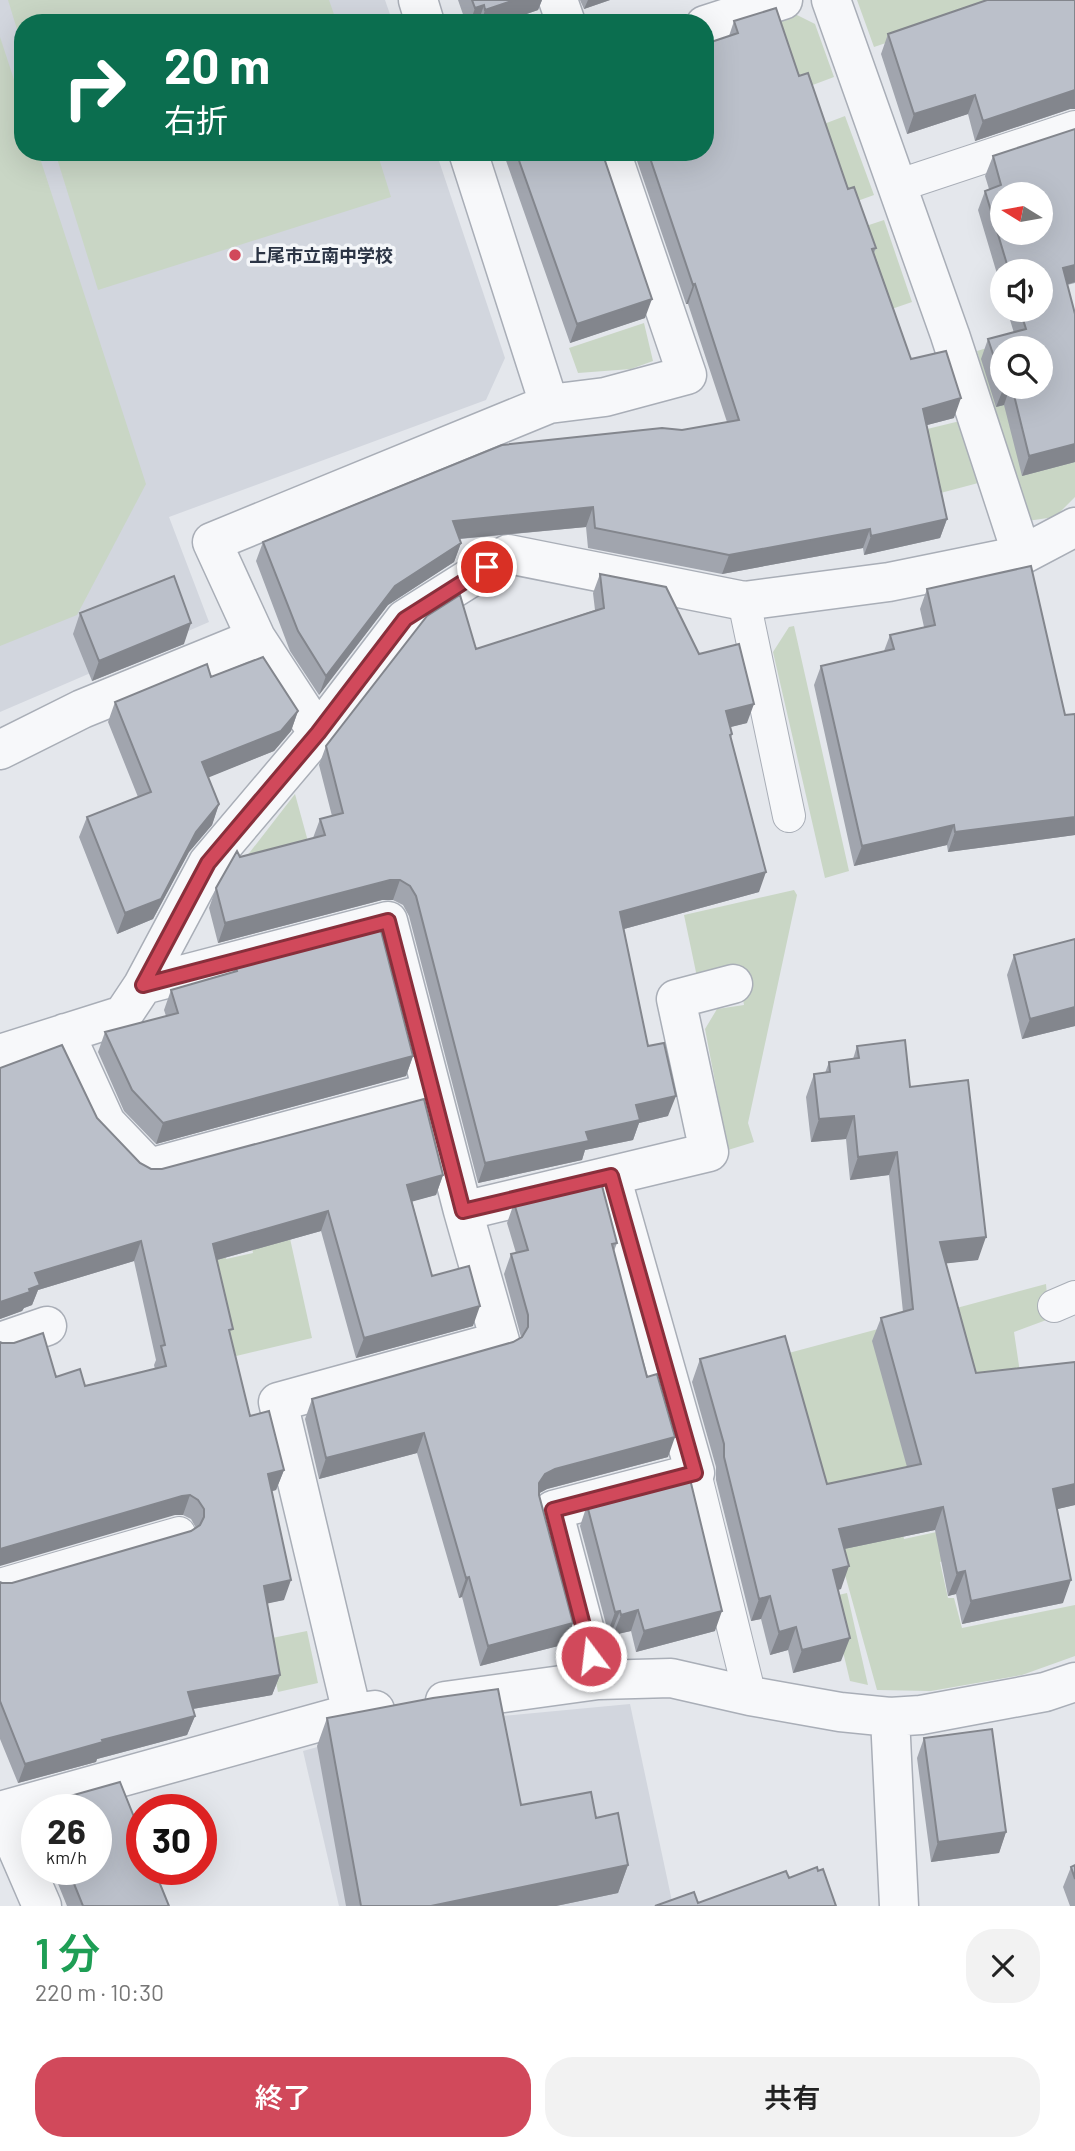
<!DOCTYPE html>
<html lang="ja">
<head>
<meta charset="utf-8">
<style>
	:root { --surface:#fff; --page:#f2f2f2; --text:#222; --muted:#767676; --accent:#d1495b }
	body { margin:0; font-family:Barlow,"Noto Sans JP",sans-serif; background:var(--page); color:var(--text); height:100vh; display:flex; flex-direction:column; font-size:26px; white-space:nowrap }
	* { box-sizing:border-box; margin:0 }
	p { font-size:23px; color:var(--muted) }
	.icon { flex:none; width:38px; height:38px; fill:none; stroke:currentColor; stroke-width:2; stroke-linecap:round; stroke-linejoin:round }
	.map { position:relative; height:1906px; overflow:hidden }
	.sheet { display:flex; flex-direction:column; background:var(--surface); flex:1 }
	.sheet>* { flex:none }
	.banner { position:absolute; left:14px; top:14px; width:700px; height:147px; border-radius:28px; box-shadow:0 7px 28px #0002; background:#0b6e4f; color:#fff; overflow:hidden }
	.needle { width:46px; rotate:281deg }
	.buttons { position:absolute; left:990px; top:182px; display:grid; gap:14px }
	.buttons a { display:grid; place-items:center; width:63px; height:63px; border-radius:50%; background:var(--surface); box-shadow:0 7px 28px #0002; font-size:35px }
	.speed { position:absolute; left:21px; top:1794px; display:flex; gap:14px; font-size:35px; font-weight:700; text-align:center }
	.speed>* { display:grid; place-content:center; width:91px; height:91px; border-radius:50%; background:var(--surface); box-shadow:0 7px 28px #0002; line-height:1 }
	.speed small { font-size:18px; font-weight:400 }
	.speed .limit { border:10px solid #d22; background:#fff; color:#111 }
	.pin { position:absolute; display:grid; place-items:center; width:60px; height:60px; color:#fff; margin:-30px; border:4px solid #fff; border-radius:50%; box-shadow:0 2px 7px #0007 }
	.me { position:absolute; width:77px; margin:-38px; rotate:345deg; stroke-linejoin:round; filter:drop-shadow(0 0 5px #0008) }
	.turn { display:flex; align-items:center; gap:24px; height:147px; padding:0 35px; font-size:32px }
	.turn .icon { width:91px; height:91px; stroke-width:2.5 }
	.turn b { display:block; font-size:49px; line-height:60px }
	.round { display:grid; place-items:center; flex:none; width:74px; height:74px; border-radius:28px; background:var(--page) }
	.head { display:flex; align-items:center; justify-content:space-between; height:119px; padding:0 35px }
	h1 { font-size:42px; font-weight:600; line-height:52px; color:#1e9e55 }
	.button { display:flex; gap:14px; margin-top:auto; padding:14px 35px }
	.button a { flex:1; height:80px; border-radius:28px; background:var(--accent); color:#fff; font-size:28px; font-weight:600; line-height:80px; text-align:center }
	.button a+a { background:var(--page); color:var(--text) }
	.map>svg:first-child { display:block }
	.built { fill:#d2d6de }
	.green { fill:#c9d6c5; fill-rule:evenodd }
	.lines { fill:none; stroke-linecap:round; stroke-linejoin:round }
	.lane-casing { stroke:#a9aeb7; stroke-width:34 }
	.street-casing { stroke:#a9aeb7; stroke-width:41 }
	.lane { stroke:#f7f8fa; stroke-width:32 }
	.street { stroke:#f7f8fa; stroke-width:38 }
	.wall { fill:#a1a5ae; fill-rule:evenodd }
	.shaded-wall { fill:#83868d }
	.building { fill:#bbc0ca; stroke:#83868d; stroke-width:2; fill-rule:evenodd }
	.route-casing { stroke:#882f3b; stroke-width:18 }
	.route { stroke:#d1495b; stroke-width:12 }
	.poi-dot { fill:#d1495b; stroke:#f4f6f9; stroke-width:2.5 }
	.labels { text-anchor:middle; dominant-baseline:central; stroke-width:7; stroke-linejoin:round; paint-order:stroke }
	.poi-label { font-size:18px; font-weight:bold; fill:#2b3445; stroke:#f4f6f9; text-anchor:start }
</style>
</head>
<body>
<div class="map">
<svg width="1075" height="1906" viewBox="0 0 1075 1906">
	<rect width="100%" height="100%" fill="#e4e7ec"/>
	<path class="built" d="M 0,0 L 385,0 L 393,23 L 23,23 L 23,152 L 436,152 L 505,358 L 486,400 L 169,517 L 209,622 L 0,712 Z
		M 630,1704 L 673,1906 L 339,1906 L 303,1751 L 368,1733 L 417,1724 Z"/>
	<path class="green" d="M 8,0 L 329,0 L 337,23 L 23,23 L 23,49 Z
		M 857,0 L 1013,0 L 874,47 Z
		M 795,14 L 815,24 L 834,77 L 794,92 L 711,44 Z
		M 0,37 L 23,107 L 23,152 L 38,152 L 146,484 L 77,615 L 0,646 Z
		M 845,116 L 874,195 L 838,208 L 816,127 Z
		M 55,152 L 377,152 L 391,197 L 98,290 Z
		M 884,220 L 912,302 L 883,312 L 857,229 Z
		M 1075,322 L 1075,497 L 1055,517 L 1027,521 L 977,351 ZM 1003,348 L 1041,348 L 1041,387 L 1003,387 Z
		M 644,323 L 653,361 L 631,369 L 578,373 L 569,348 Z
		M 960,421 L 982,482 L 933,495 L 919,431 Z
		M 794,626 L 849,871 L 825,878 L 773,652 L 789,627 Z
		M 295,794 L 315,867 L 233,874 Z
		M 794,890 L 797,895 L 748,1123 L 754,1142 L 728,1150 L 705,1029 L 717,1009 L 744,1005 L 738,969 L 697,977 L 684,915 Z
		M 287,1225 L 312,1338 L 232,1357 L 196,1244 L 221,1239 L 226,1259 L 253,1253 L 249,1233 Z
		M 1046,1284 L 1049,1319 L 1014,1332 L 1022,1386 L 1075,1446 L 827,1506 L 785,1354 Z
		M 892,1487 L 904,1539 L 955,1528 L 949,1559 L 940,1562 L 948,1598 L 954,1598 L 962,1628 L 1075,1605 L 1075,1656 L 1022,1675 L 931,1691 L 877,1690 L 827,1510 Z
		M 847,1593 L 868,1685 L 850,1681 L 830,1597 Z
		M 307,1631 L 318,1683 L 278,1692 L 267,1639 Z"/>
	<g class="lines">
		<g class="lane-casing">
			<path id="lane" d="M 897,186 L 1075,127
				M 744,601 L 789,816
				M 1054,1306 L 1075,1297
				M 695,1473 L 750,1696
				M 0,1585 L 179,1533"/>
		</g>
		<g class="street-casing">
			<path id="street" d="M 418,0 L 425,23
				M 558,0 L 566,23
				M 831,0 L 950,335 L 1022,555
				M 705,25 L 783,0
				M 549,404 L 605,397 L 687,375 L 611,152
				M 318,733 L 256,638 L 212,542 L 549,404 L 468,152
				M 0,750 L 82,709 L 256,638
				M 143,985 L 388,921 L 463,1211 L 500,1341 L 278,1402 L 352,1713
				M 65,1033 L 106,1123 L 149,1168 L 431,1092
				M 0,1054 L 123,1015 L 143,985 L 208,863 L 318,733 L 405,619 L 508,554 L 744,601 L 889,582 L 1022,555 L 1075,527
				M 463,1211 L 709,1152 L 676,999 L 733,984
				M 0,1342 L 47,1326
				M 598,1680 L 553,1510 L 695,1473 L 611,1176
				M 445,1701 L 598,1680 L 671,1678 L 750,1696 L 840,1712 L 890,1717 L 921,1715 L 1045,1692 L 1075,1682
				M 890,1717 L 899,1906
				M 0,1811 L 352,1713 L 375,1710
				M 1,1811 L 42,1906"/>
		</g>
		<use href="#lane" class="lane"/>
		<use href="#street" class="street"/>
	</g>
	<path class="wall" d="M 458,0 L 542,0 L 538,10 L 501,23 L 466,23 Z
		M 580,0 L 610,0 L 584,9 Z
		M 734,21 L 799,76 L 848,189 L 876,248 L 874,253 L 911,359 L 954,418 L 927,425 L 947,519 L 940,538 L 864,555 L 863,548 L 722,574 L 588,548 L 586,527 L 460,539 L 461,543 L 454,562 L 388,605 L 319,695 L 290,651 L 256,561 L 263,542 L 682,430 L 727,422 L 688,304 L 686,304 L 634,152 L 705,152 L 729,36 Z
		M 888,34 L 1070,109 L 975,141 L 968,114 L 907,134 L 881,54 Z
		M 1075,129 L 1075,283 L 1067,285 L 1075,462 L 1022,476 L 1004,405 L 996,407 L 981,359 L 988,339 L 1014,333 L 1007,310 L 1041,310 L 1041,271 L 1003,271 L 1003,294 L 978,210 L 985,191 L 989,189 L 985,176 L 993,156 ZM 1003,348 L 1041,387 L 1003,387 Z
		M 503,152 L 602,152 L 645,318 L 570,343 Z
		M 600,574 L 699,654 L 747,723 L 730,727 L 732,734 L 731,738 L 759,892 L 624,929 L 648,1046 L 668,1116 L 639,1123 L 633,1140 L 585,1150 L 582,1160 L 478,1183 L 409,916 L 403,905 L 393,900 L 382,900 L 218,943 L 209,908 L 216,888 L 240,857 L 313,838 L 320,819 L 332,816 L 319,765 L 326,746 L 476,649 L 595,610 L 593,593 Z
		M 927,589 L 1065,715 L 1075,714 L 1075,835 L 948,852 L 947,845 L 854,866 L 814,685 L 821,666 L 884,651 L 890,635 L 924,627 L 920,609 Z
		M 80,613 L 184,644 L 92,681 L 73,634 Z
		M 211,677 L 298,711 L 291,731 L 274,751 L 208,777 L 219,804 L 212,825 L 189,852 L 153,919 L 117,934 L 79,837 L 87,817 L 138,797 L 108,722 L 115,702 Z
		M 1075,939 L 1075,1026 L 1022,1039 L 1007,975 L 1014,955 Z
		M 235,965 L 413,1056 L 406,1076 L 156,1144 L 124,1111 L 98,1052 L 105,1032 L 166,1016 L 164,1010 L 171,990 L 233,972 Z
		M 857,1046 L 910,1087 L 978,1260 L 946,1263 L 976,1373 L 1075,1362 L 1075,1505 L 1057,1509 L 1063,1603 L 962,1624 L 956,1594 L 948,1596 L 935,1530 L 844,1549 L 841,1589 L 838,1590 L 841,1661 L 793,1673 L 788,1650 L 770,1655 L 761,1619 L 751,1621 L 716,1480 L 716,1467 L 692,1382 L 700,1359 L 827,1484 L 907,1467 L 872,1341 L 881,1318 L 903,1312 L 889,1175 L 850,1180 L 846,1139 L 811,1142 L 806,1097 L 814,1074 L 825,1073 L 829,1062 L 853,1059 Z
		M 0,1068 L 97,1118 L 140,1163 L 151,1169 L 443,1175 L 436,1195 L 412,1201 L 432,1276 L 473,1326 L 356,1358 L 321,1231 L 217,1260 L 230,1336 L 250,1416 L 284,1470 L 276,1490 L 272,1491 L 284,1600 L 267,1603 L 280,1675 L 272,1695 L 193,1709 L 195,1716 L 187,1735 L 97,1759 L 96,1762 L 18,1783 L 0,1739 L 0,1582 L 2,1583 L 12,1583 L 191,1531 L 196,1528 L 191,1519 L 183,1515 L 175,1515 L 56,1377 L 85,1386 L 155,1369 L 154,1365 L 156,1360 L 134,1261 L 38,1290 L 32,1305 L 24,1308 L 22,1311 L 0,1319 Z
		M 514,1203 L 617,1243 L 614,1251 L 668,1457 L 547,1489 L 539,1493 L 566,1644 L 480,1666 L 462,1597 L 459,1598 L 417,1453 L 319,1479 L 305,1419 L 312,1399 L 513,1342 L 521,1337 L 504,1274 L 511,1254 L 516,1253 L 507,1223 Z
		M 587,1505 L 715,1631 L 636,1652 L 631,1631 L 613,1635 L 612,1631 L 608,1632 L 580,1526 Z
		M 327,1718 L 521,1805 L 596,1818 L 628,1865 L 618,1893 L 556,1906 L 346,1906 L 317,1746 Z
		M 924,1738 L 1006,1832 L 999,1853 L 931,1862 L 917,1758 Z
		M 120,1782 L 142,1837 L 142,1869 L 154,1869 L 169,1906 L 67,1906 L 52,1869 L 96,1869 L 96,1810 L 40,1810 L 42,1804 Z
		M 37,1818 L 37,1831 L 34,1824 Z
		M 1075,1865 L 1075,1906 L 1070,1906 L 1063,1887 L 1071,1867 Z"/>
	<path class="shaded-wall" d="M 515,0 L 542,0 L 538,10 L 501,23 L 481,23 L 485,10 Z
		M 588,0 L 610,0 L 584,9 Z
		M 484,5 L 478,23 L 470,23 L 475,8 Z
		M 1075,90 L 1075,109 L 1070,109 L 975,141 L 983,121 Z
		M 975,95 L 968,114 L 907,134 L 914,114 Z
		M 1075,265 L 1075,282 L 1055,288 L 1063,268 Z
		M 695,284 L 688,304 L 686,304 L 693,285 Z
		M 652,299 L 645,318 L 570,343 L 577,324 Z
		M 1004,387 L 1010,387 L 1004,405 L 996,407 Z
		M 961,398 L 954,418 L 916,428 L 923,409 Z
		M 1075,444 L 1075,462 L 1022,476 L 1029,456 Z
		M 593,507 L 586,527 L 446,540 L 453,521 Z
		M 947,519 L 940,538 L 864,555 L 871,536 Z
		M 870,529 L 863,548 L 722,574 L 729,555 Z
		M 461,543 L 454,562 L 388,605 L 319,695 L 326,676 L 395,586 Z
		M 191,623 L 184,644 L 92,681 L 99,661 Z
		M 754,704 L 747,723 L 719,730 L 726,711 Z
		M 298,711 L 291,731 L 274,751 L 195,783 L 202,762 Z
		M 219,804 L 212,825 L 189,852 L 153,919 L 117,934 L 125,913 L 196,832 Z
		M 1075,817 L 1075,835 L 948,852 L 955,832 Z
		M 954,825 L 947,845 L 854,866 L 862,846 Z
		M 766,872 L 759,892 L 613,932 L 620,912 Z
		M 390,880 L 400,880 L 393,900 L 382,900 L 218,943 L 225,923 Z
		M 1075,1007 L 1075,1026 L 1022,1039 L 1030,1019 Z
		M 413,1056 L 406,1076 L 156,1144 L 163,1123 Z
		M 676,1096 L 668,1116 L 639,1123 L 633,1140 L 585,1150 L 582,1160 L 478,1183 L 485,1163 L 586,1132 L 636,1105 Z
		M 854,1116 L 846,1139 L 811,1142 L 819,1119 Z
		M 897,1152 L 889,1175 L 850,1180 L 858,1157 Z
		M 443,1175 L 436,1195 L 400,1205 L 407,1185 Z
		M 328,1211 L 321,1231 L 206,1263 L 213,1244 Z
		M 986,1237 L 978,1260 L 932,1265 L 940,1242 Z
		M 141,1241 L 134,1261 L 38,1290 L 32,1305 L 24,1308 L 22,1311 L 0,1319 L 0,1302 L 35,1273 Z
		M 480,1306 L 473,1326 L 356,1358 L 364,1338 Z
		M 424,1433 L 417,1453 L 319,1479 L 326,1458 Z
		M 675,1437 L 668,1457 L 547,1489 L 538,1494 L 539,1483 L 545,1474 L 555,1469 Z
		M 284,1470 L 276,1490 L 261,1494 L 268,1474 Z
		M 1075,1484 L 1075,1505 L 1045,1512 L 1053,1489 Z
		M 190,1495 L 183,1515 L 175,1515 L 0,1566 L 0,1549 L 2,1548 L 182,1496 Z
		M 943,1507 L 935,1530 L 830,1552 L 839,1529 Z
		M 849,1566 L 841,1589 L 825,1593 L 833,1570 Z
		M 965,1571 L 956,1594 L 948,1596 L 957,1573 Z
		M 469,1577 L 462,1597 L 459,1598 L 466,1578 Z
		M 291,1580 L 284,1600 L 256,1606 L 264,1586 Z
		M 1071,1580 L 1063,1603 L 962,1624 L 971,1601 Z
		M 770,1596 L 761,1619 L 751,1621 L 759,1599 Z
		M 638,1610 L 631,1631 L 613,1635 L 621,1615 Z
		M 620,1611 L 612,1631 L 608,1632 L 615,1612 Z
		M 722,1611 L 715,1631 L 636,1652 L 644,1631 Z
		M 573,1623 L 566,1644 L 480,1666 L 488,1646 Z
		M 796,1627 L 788,1650 L 770,1655 L 779,1632 Z
		M 850,1638 L 841,1661 L 793,1673 L 802,1650 Z
		M 280,1675 L 272,1695 L 181,1711 L 188,1692 Z
		M 195,1716 L 187,1735 L 97,1759 L 96,1762 L 18,1783 L 25,1764 L 102,1740 Z
		M 1006,1832 L 999,1853 L 931,1862 L 938,1842 Z
		M 628,1865 L 618,1893 L 556,1906 L 431,1906 Z"/>
	<path class="building" d="M 472,0 L 515,0 L 485,10 L 484,5 L 475,8 Z
		M 987,0 L 1075,0 L 1075,90 L 983,121 L 975,95 L 914,114 L 888,34 Z
		M 776,8 L 799,76 L 808,73 L 848,189 L 854,187 L 876,248 L 872,249 L 911,359 L 946,351 L 961,398 L 923,409 L 947,519 L 871,536 L 870,529 L 729,555 L 595,528 L 593,507 L 453,521 L 461,543 L 395,586 L 326,676 L 298,631 L 263,542 L 502,445 L 662,428 L 682,430 L 739,420 L 695,284 L 693,285 L 648,152 L 705,152 L 705,44 L 738,33 L 734,21 Z
		M 1075,129 L 1075,265 L 1063,268 L 1075,314 L 1075,444 L 1029,456 L 1012,387 L 1041,387 L 1041,348 L 1003,348 L 1003,384 L 988,339 L 1026,329 L 1020,310 L 1041,310 L 1041,271 L 1009,271 L 985,191 L 1001,185 L 993,156 ZM 1003,194 L 1041,194 L 1041,233 L 1003,233 Z
		M 516,152 L 602,152 L 652,299 L 577,324 Z
		M 1031,566 L 1065,715 L 1075,714 L 1075,817 L 955,832 L 954,825 L 862,846 L 821,666 L 894,649 L 890,635 L 935,625 L 927,589 Z
		M 600,574 L 666,587 L 699,654 L 739,644 L 754,704 L 726,711 L 732,734 L 730,735 L 766,872 L 620,912 L 648,1046 L 664,1043 L 676,1096 L 636,1105 L 640,1120 L 586,1132 L 589,1141 L 485,1163 L 416,896 L 410,886 L 400,880 L 390,880 L 225,923 L 216,888 L 237,851 L 240,857 L 325,835 L 320,819 L 343,813 L 326,746 L 427,616 L 460,595 L 476,649 L 604,608 Z
		M 174,576 L 191,623 L 99,661 L 80,613 Z
		M 263,657 L 298,711 L 281,731 L 202,762 L 219,804 L 196,832 L 161,899 L 125,913 L 87,817 L 151,792 L 115,702 L 207,664 L 211,677 Z
		M 380,927 L 413,1056 L 163,1123 L 132,1090 L 105,1032 L 178,1013 L 171,990 L 237,971 L 235,965 Z
		M 1075,939 L 1075,1007 L 1030,1019 L 1014,955 Z
		M 905,1040 L 910,1087 L 968,1080 L 986,1237 L 940,1242 L 976,1373 L 1075,1362 L 1075,1484 L 1053,1489 L 1071,1580 L 971,1601 L 965,1571 L 957,1573 L 943,1507 L 839,1529 L 849,1566 L 833,1570 L 850,1638 L 802,1650 L 796,1627 L 779,1632 L 770,1596 L 759,1599 L 724,1457 L 724,1444 L 700,1359 L 785,1336 L 827,1484 L 921,1464 L 881,1318 L 913,1309 L 897,1152 L 858,1157 L 854,1116 L 819,1119 L 814,1074 L 830,1072 L 829,1062 L 859,1058 L 857,1046 Z
		M 62,1045 L 97,1118 L 140,1163 L 151,1169 L 162,1169 L 424,1099 L 443,1175 L 407,1185 L 432,1276 L 469,1266 L 480,1306 L 364,1338 L 328,1211 L 213,1244 L 233,1329 L 229,1330 L 250,1416 L 269,1411 L 284,1470 L 268,1474 L 291,1580 L 264,1586 L 280,1675 L 188,1692 L 195,1716 L 102,1740 L 103,1742 L 25,1764 L 0,1701 L 0,1582 L 2,1583 L 12,1583 L 191,1531 L 200,1525 L 204,1517 L 204,1509 L 198,1500 L 190,1495 L 182,1496 L 0,1549 L 0,1342 L 2,1343 L 14,1343 L 43,1333 L 56,1377 L 80,1369 L 85,1386 L 166,1366 L 161,1346 L 165,1345 L 141,1241 L 35,1273 L 40,1285 L 29,1289 L 30,1292 L 0,1302 L 0,1068 Z
		M 601,1182 L 617,1243 L 612,1244 L 647,1377 L 657,1374 L 675,1437 L 555,1469 L 545,1474 L 539,1483 L 539,1495 L 573,1623 L 488,1646 L 469,1577 L 466,1578 L 424,1433 L 326,1458 L 312,1399 L 513,1342 L 522,1337 L 528,1327 L 528,1315 L 511,1254 L 528,1250 L 514,1203 Z
		M 690,1479 L 722,1611 L 644,1631 L 638,1610 L 621,1615 L 620,1611 L 615,1612 L 587,1505 Z
		M 498,1689 L 521,1805 L 591,1792 L 596,1818 L 618,1813 L 628,1865 L 431,1906 L 361,1906 L 327,1718 L 433,1698 Z
		M 992,1729 L 1006,1832 L 938,1842 L 924,1738 Z
		M 120,1782 L 142,1837 L 142,1869 L 154,1869 L 169,1906 L 83,1906 L 68,1869 L 96,1869 L 96,1810 L 44,1810 L 42,1804 Z
		M 1075,1865 L 1075,1879 L 1071,1867 Z
		M 817,1867 L 818,1871 L 823,1869 L 836,1906 L 655,1906 L 694,1892 L 698,1903 L 786,1871 L 789,1878 Z"/>
	<g class="lines">
		<g class="route-casing">
			<path id="route" d="M 487,567 L 405,619 L 318,733 L 208,863 L 143,985 L 388,921 L 463,1211 L 611,1176 L 695,1473 L 553,1510 L 591,1656"/>
		</g>
		<use href="#route" class="route"/>
	</g>
	<circle class="poi-dot" cx="235" cy="255" r="7"/>
	<g class="labels">
		<g class="poi-label">
			<text x="249" y="255">上尾市立南中学校</text>
		</g>
	</g>
</svg>
<div class="buttons">
<a><svg class="needle" viewBox="-14 -14 28 28"><path d="M0-13l5 13h-10z" fill="#e53935"/><path d="M0 13l5-13h-10z" fill="#767676"/></svg></a>
<a><svg class="icon" aria-label="sound" viewBox="0 0 24 24"><path d="M4 9h4l5-4v14l-5-4H4zM17 9q2 3 0 6"/></svg></a>
<a><svg class="icon" aria-label="search" viewBox="0 0 24 24"><circle cx="10" cy="10" r="6"/><path d="M15 15l6 6"/></svg></a>
</div>
<div class="speed"><div>26<small>km/h</small></div><div class="limit">30</div></div>
<div class="pin" style="left:487px;top:567px;background:#d93025"><svg class="icon" aria-label="arrive" viewBox="0 0 24 24"><path d="M6 21V4h12l-3 4 3 4H6"/></svg></div>
<svg class="me" style="left:591px;top:1656px" viewBox="-20 -20 40 40"><circle r="17" fill="#d1495b" stroke="#fff" stroke-width="3"/><path d="M0-11L8 9 0 5-8 9z" fill="#fff"/></svg>
<div class="banner">
<div class="turn"><svg class="icon" aria-label="right" viewBox="0 0 24 24"><path d="M7 20v-9h11M14 6l5 5-5 5"/></svg><div><b>20 m</b>右折</div></div>
</div>
</div>
<section class="sheet">
<div class="head"><div><h1>1 分</h1><p>220 m · 10:30</p></div><a class="round"><svg class="icon" aria-label="close" viewBox="0 0 24 24"><path d="M6 6l12 12M18 6L6 18"/></svg></a></div>
<div class="button"><a>終了</a><a>共有</a></div>
</section>
</body>
</html>
